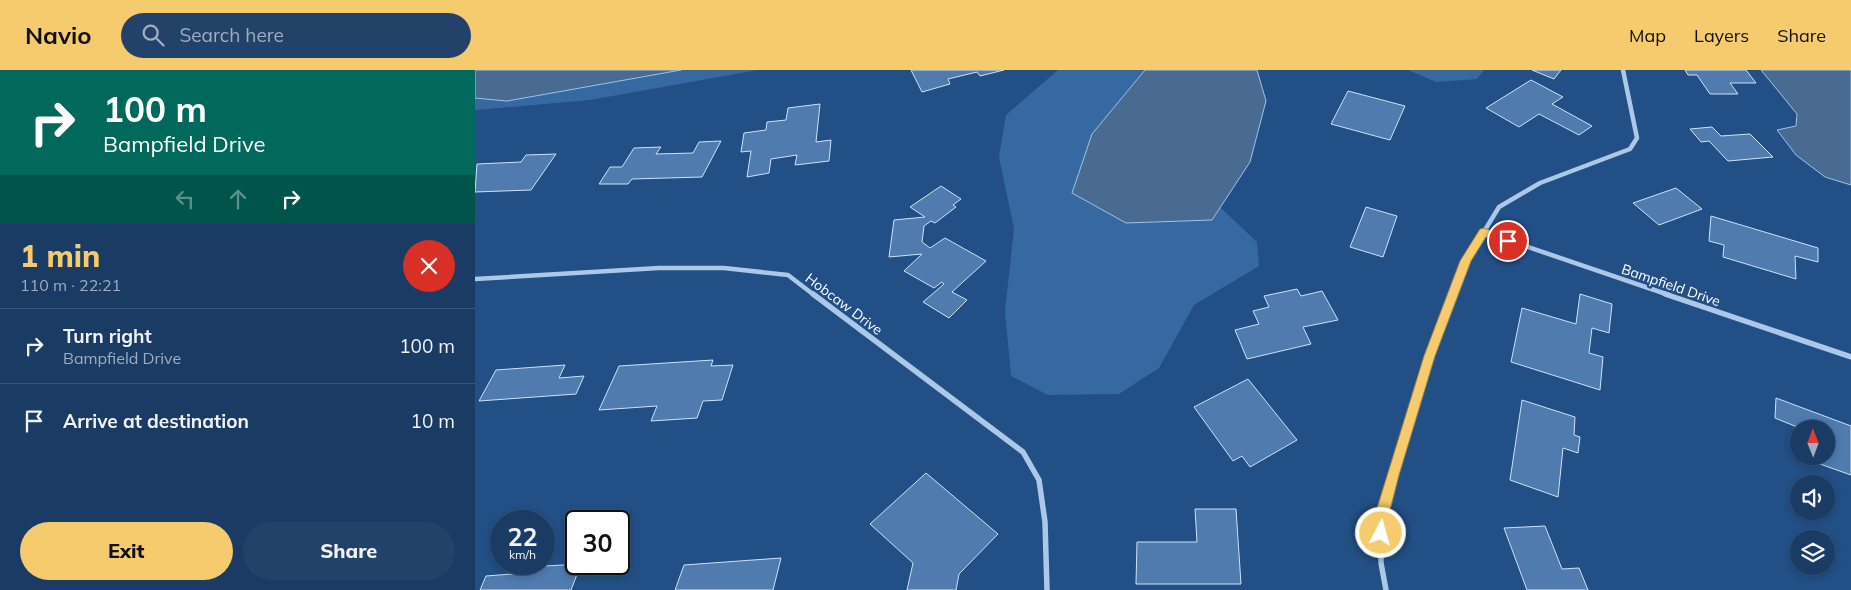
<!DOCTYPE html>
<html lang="en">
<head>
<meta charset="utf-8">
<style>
	:root { --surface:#1a3b64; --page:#23426a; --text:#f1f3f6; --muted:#9fadbf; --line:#385578; --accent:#f5cb6d }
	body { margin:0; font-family:Mulish,sans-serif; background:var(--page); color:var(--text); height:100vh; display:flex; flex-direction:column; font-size:19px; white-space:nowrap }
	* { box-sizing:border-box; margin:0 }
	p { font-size:16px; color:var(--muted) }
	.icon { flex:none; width:28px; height:28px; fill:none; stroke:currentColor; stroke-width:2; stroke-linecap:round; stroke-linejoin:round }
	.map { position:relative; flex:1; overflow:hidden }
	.panel { display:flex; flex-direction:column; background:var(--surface); width:475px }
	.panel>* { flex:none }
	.banner { background:#00695c; color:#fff; overflow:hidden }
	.needle { width:32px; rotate:359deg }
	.fabs { position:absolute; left:1315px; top:350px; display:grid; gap:10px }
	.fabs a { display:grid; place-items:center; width:45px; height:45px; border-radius:50%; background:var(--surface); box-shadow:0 2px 8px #0003,0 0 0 1px var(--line); font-size:25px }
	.speed { position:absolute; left:15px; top:440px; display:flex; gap:10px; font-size:25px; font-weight:700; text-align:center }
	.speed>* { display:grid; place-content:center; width:65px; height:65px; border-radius:50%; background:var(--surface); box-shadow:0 2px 8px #0003,0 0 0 1px var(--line); line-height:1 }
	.speed small { font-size:12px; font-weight:400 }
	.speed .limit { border:2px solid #111; border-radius:8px; background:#fff; color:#111 }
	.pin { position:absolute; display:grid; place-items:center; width:42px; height:42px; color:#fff; margin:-21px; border:2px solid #fff; border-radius:50%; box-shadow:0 1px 5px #0007 }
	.me { position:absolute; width:55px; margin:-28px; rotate:6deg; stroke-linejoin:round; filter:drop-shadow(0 0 4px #0008) }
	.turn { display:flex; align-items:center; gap:18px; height:105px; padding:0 20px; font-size:22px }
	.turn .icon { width:65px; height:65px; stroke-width:2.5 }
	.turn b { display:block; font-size:35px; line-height:42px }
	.lanes { display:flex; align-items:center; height:48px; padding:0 20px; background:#0003; justify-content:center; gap:25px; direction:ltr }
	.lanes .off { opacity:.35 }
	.round { display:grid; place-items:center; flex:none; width:52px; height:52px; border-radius:26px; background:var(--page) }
	.headline { display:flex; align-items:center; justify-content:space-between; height:85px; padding:0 20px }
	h1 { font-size:30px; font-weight:800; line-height:38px; color:var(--accent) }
	.cta { display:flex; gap:10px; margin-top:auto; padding:10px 20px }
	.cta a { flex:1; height:58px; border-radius:30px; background:var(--accent); color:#111; font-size:20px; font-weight:800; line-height:58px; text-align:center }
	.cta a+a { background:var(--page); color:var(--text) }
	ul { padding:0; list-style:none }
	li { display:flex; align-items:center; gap:15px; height:75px; padding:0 20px; border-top:1px solid var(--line) }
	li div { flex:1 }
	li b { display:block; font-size:19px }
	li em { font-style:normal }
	header { display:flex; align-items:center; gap:30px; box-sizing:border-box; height:70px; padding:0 25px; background:var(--accent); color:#111 }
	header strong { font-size:24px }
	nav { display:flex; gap:28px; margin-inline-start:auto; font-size:18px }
	.search { width:350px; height:45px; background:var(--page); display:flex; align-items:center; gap:12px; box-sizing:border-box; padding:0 18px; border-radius:28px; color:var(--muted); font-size:19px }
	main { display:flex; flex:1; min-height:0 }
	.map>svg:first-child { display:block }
	.green { fill:#3669a2 }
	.water { fill:#496a91; stroke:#9fc3ea }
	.building { fill:#4f7baf; stroke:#cfe2f7 }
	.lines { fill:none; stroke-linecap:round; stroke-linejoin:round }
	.minor-far1 { stroke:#abc8e9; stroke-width:4.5 }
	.minor { stroke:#abc8e9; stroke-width:5.5 }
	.route { fill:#f5cb6d; stroke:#9f8447 }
	.labels { text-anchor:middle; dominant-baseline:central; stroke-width:4.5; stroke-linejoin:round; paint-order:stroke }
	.street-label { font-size:14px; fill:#fff; stroke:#224f85 }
</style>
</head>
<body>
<header>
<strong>Navio</strong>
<div class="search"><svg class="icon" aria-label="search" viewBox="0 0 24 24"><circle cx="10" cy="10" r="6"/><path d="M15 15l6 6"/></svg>Search here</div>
<nav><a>Map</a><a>Layers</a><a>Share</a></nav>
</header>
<main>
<section class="panel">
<div class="banner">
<div class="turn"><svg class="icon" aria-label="right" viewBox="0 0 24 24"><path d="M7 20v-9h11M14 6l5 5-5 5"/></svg><div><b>100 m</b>Bampfield Drive</div></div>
<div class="lanes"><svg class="icon off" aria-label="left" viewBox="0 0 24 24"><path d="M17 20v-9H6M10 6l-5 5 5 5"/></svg><svg class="icon off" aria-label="ahead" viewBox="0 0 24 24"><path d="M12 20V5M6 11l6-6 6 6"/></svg><svg class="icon" aria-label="right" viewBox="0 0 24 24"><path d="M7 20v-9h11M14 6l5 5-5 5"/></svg></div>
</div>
<div class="headline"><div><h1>1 min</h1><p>110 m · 22:21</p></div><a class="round" style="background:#d93025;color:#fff"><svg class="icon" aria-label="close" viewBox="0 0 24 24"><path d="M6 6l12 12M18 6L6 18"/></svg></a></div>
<ul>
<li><svg class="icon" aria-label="right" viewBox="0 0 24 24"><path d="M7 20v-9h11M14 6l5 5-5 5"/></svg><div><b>Turn right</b><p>Bampfield Drive</p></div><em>100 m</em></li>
<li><svg class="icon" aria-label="arrive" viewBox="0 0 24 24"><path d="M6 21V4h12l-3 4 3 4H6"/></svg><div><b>Arrive at destination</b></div><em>10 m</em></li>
</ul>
<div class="cta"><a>Exit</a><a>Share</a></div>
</section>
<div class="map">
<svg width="1376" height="520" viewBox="0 0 1376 520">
	<rect width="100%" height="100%" fill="#224f85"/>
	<path class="green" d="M 206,0 L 283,0 L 115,30 L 0,40 L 0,28 L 32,31 Z
		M 583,0 L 670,0 L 617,64 L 737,150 L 745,137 L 782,172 L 784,196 L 719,235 L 684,298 L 644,324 L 573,325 L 536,306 L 530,241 L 539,159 L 524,87 L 531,45 Z
		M 933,0 L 1009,0 L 1002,9 L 961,12 Z"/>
	<path class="water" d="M 0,0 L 206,0 L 32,31 L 0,28 Z
		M 670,0 L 782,0 L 791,31 L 775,92 L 737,150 L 651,153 L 597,123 L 617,64 Z
		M 1286,0 L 1376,0 L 1376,115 L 1350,107 L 1321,85 L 1302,60 L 1321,56 L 1322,44 Z"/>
	<path class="building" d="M 436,0 L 529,0 L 505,6 L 502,2 L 473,9 L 475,14 L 447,22 Z
		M 1057,0 L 1086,0 L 1079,9 Z
		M 1210,0 L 1271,0 L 1281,13 L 1255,13 L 1263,24 L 1235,24 L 1222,5 L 1213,5 Z
		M 1056,10 L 1088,27 L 1077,34 L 1117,56 L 1104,65 L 1064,44 L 1044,57 L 1011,38 Z
		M 873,21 L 930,36 L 915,70 L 856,54 Z
		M 345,34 L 341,72 L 356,70 L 354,91 L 320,95 L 322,85 L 296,89 L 294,103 L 272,107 L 276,81 L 266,82 L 269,63 L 291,60 L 292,52 L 311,50 L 313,38 Z
		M 1237,57 L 1246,66 L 1275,64 L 1298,87 L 1253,91 L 1234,71 L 1226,72 L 1215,59 Z
		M 246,71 L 227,107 L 157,109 L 153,114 L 124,114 L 135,97 L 147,97 L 159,78 L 186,77 L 181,84 L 218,83 L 224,72 Z
		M 81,84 L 56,120 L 0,122 L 2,94 L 46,92 L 51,85 Z
		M 466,116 L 486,129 L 478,135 L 481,137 L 460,153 L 456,151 L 449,156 L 447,172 L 455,178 L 470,168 L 511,191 L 477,222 L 492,230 L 474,248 L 448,232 L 469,214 L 467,212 L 459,218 L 429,201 L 447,184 L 414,187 L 419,150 L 450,147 L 435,137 Z
		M 1201,118 L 1227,139 L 1184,155 L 1158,133 Z
		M 891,137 L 922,146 L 908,187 L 875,177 Z
		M 1236,146 L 1343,178 L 1343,192 L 1320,186 L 1321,209 L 1248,187 L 1249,175 L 1234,171 Z
		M 822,219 L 826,226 L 847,221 L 863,250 L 828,257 L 836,274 L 772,289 L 760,260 L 784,254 L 778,241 L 794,237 L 789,226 Z
		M 1105,224 L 1137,234 L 1134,263 L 1117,258 L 1114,283 L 1128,287 L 1125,320 L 1036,292 L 1047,238 L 1101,254 Z
		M 238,290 L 236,296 L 258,295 L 247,330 L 228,331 L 222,348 L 176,351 L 182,336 L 124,340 L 144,296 Z
		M 90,295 L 84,308 L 109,306 L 101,324 L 4,331 L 21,300 Z
		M 773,309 L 822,370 L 775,397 L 767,386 L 758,391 L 719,337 Z
		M 1301,328 L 1376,356 L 1376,405 L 1342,393 L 1343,386 L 1351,386 L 1351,359 L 1324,359 L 1324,365 L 1322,357 L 1300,348 Z
		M 1047,330 L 1100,347 L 1099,365 L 1105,367 L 1103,383 L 1088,378 L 1083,427 L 1035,410 Z
		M 451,403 L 523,464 L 484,504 L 481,520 L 432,520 L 438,493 L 395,454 Z
		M 720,439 L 761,439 L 766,514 L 661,514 L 662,472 L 722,472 Z
		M 1070,456 L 1087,499 L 1104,498 L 1113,520 L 1052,520 L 1029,458 Z
		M 306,488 L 298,520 L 200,520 L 209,495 Z
		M 106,494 L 96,520 L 5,520 L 11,506 L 50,503 L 52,497 Z"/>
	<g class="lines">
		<path class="minor-far1" d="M 1009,162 L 1194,225
			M 0,209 L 184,198 L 249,198 L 313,205 L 339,225
			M 978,225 L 991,191 L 1024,137 L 1065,113 L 1155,79 L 1162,68 L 1148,0"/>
		<path class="minor" d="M 338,224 L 548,382 L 564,410 L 570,452 L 572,520
			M 1190,224 L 1376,287
			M 911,520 L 906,493 L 906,449 L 954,286 L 978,224"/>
	</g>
	<path class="route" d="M 1009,158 L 1036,168 L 1038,171 L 1033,174 L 1011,167 L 996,191 L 960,286 L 924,405 L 913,448 L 911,468 L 906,470 L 901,468 L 899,448 L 949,286 L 985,191 L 1005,159 Z"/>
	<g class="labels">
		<g class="street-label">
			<text transform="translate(1196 215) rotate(19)">Bampfield Drive</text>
			<text transform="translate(369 234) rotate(37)">Hobcaw Drive</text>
		</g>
	</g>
</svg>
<div class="fabs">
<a><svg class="needle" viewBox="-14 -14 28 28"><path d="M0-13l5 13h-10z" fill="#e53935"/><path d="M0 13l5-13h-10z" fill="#9fadbf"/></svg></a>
<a><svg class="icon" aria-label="sound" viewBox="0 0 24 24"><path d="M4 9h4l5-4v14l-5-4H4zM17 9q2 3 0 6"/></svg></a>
<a><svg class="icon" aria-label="layers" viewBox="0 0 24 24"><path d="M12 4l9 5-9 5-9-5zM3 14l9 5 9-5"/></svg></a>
</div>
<div class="speed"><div>22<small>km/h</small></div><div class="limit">30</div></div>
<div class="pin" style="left:1033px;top:171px;background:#d93025"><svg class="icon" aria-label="arrive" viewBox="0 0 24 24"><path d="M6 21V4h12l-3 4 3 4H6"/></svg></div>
<svg class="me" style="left:906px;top:463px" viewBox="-20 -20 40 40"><circle r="17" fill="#f5cb6d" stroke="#fff" stroke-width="3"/><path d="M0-11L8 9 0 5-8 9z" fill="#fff"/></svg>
</div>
</main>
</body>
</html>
